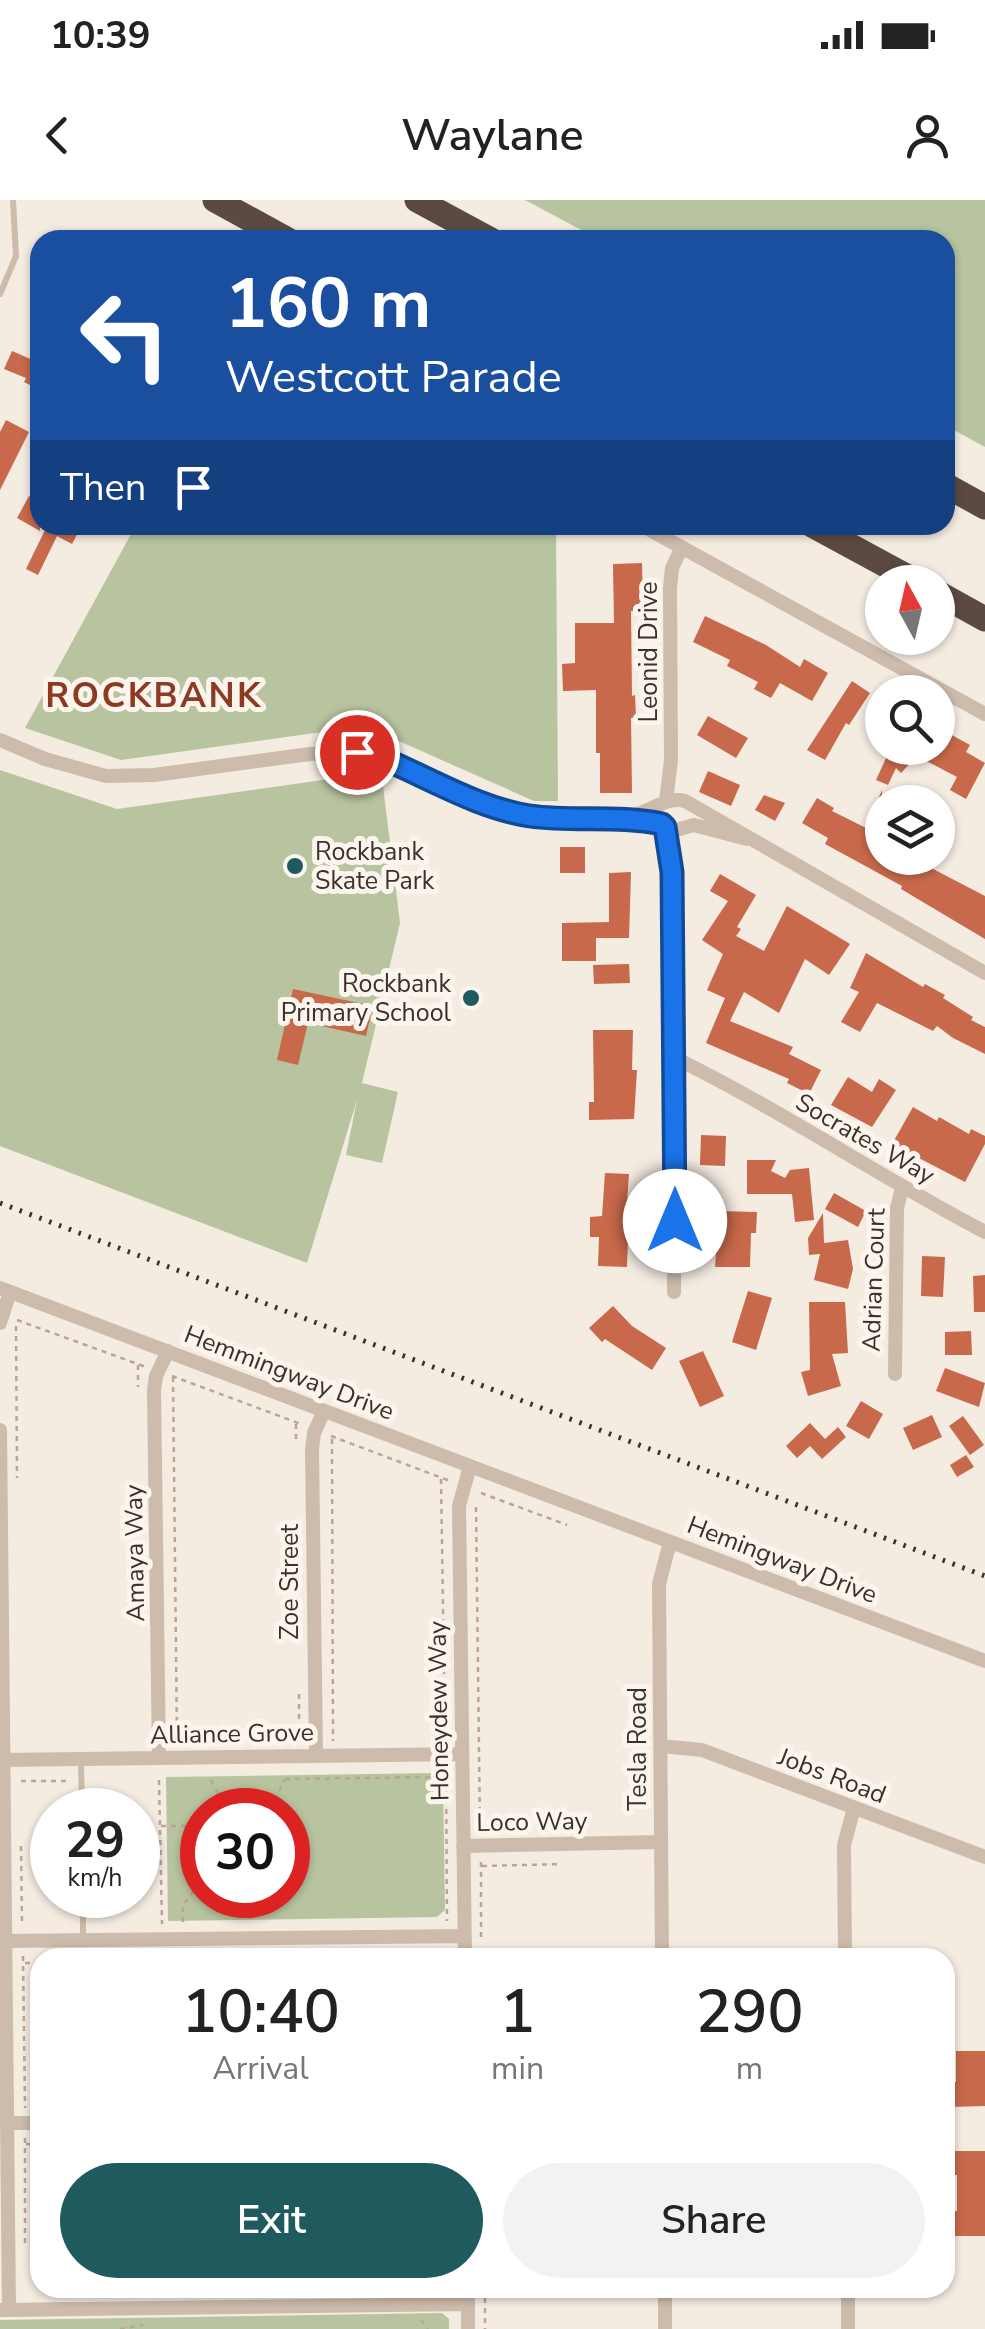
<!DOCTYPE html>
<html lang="en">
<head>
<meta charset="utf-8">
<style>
	:root { --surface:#fff; --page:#f2f2f2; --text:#222; --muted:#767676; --accent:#1f5a5e }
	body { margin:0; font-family:"Nunito Sans",sans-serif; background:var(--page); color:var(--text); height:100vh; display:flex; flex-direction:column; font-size:38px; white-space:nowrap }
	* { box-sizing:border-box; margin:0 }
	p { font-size:32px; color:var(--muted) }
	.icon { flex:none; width:55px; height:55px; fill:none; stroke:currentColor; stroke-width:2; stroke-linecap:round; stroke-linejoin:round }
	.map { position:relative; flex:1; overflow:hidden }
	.drawer { position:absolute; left:30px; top:1748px; width:925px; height:350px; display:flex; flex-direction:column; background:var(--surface); border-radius:30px; box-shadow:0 2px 8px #0004 }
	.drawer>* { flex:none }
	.banner { position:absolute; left:30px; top:30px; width:925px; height:305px; border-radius:30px; box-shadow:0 2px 8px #0004; background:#1a4fa0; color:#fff; overflow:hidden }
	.needle { width:65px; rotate:352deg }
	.controls { position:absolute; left:865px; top:365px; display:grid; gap:20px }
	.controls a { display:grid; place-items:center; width:90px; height:90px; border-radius:50%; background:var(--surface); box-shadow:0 2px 8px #0004; font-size:50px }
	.speed { position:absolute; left:30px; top:1588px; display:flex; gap:20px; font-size:50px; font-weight:700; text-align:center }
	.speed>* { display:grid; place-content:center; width:130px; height:130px; border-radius:50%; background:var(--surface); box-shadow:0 2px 8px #0004; line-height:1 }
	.speed small { font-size:25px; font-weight:400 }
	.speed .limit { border:15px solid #d22; background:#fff; color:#111 }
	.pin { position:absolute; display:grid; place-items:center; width:85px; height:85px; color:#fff; margin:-42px; border:5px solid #fff; border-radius:50%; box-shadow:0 2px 10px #0007 }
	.me { position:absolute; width:110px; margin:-55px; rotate:0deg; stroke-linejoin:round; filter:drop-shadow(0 0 8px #0008) }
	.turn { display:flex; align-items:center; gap:35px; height:210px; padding:0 30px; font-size:45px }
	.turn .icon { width:130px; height:130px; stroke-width:2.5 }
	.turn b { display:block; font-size:70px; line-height:85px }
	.then { display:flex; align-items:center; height:95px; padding:0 30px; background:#0003; gap:20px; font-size:38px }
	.eta { display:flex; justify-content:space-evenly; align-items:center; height:170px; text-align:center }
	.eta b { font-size:60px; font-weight:600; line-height:70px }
	.button { display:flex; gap:20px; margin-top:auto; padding:20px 30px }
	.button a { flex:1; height:115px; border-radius:60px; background:var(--accent); color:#fff; font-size:40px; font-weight:600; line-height:115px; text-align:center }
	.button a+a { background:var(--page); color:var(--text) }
	.status { display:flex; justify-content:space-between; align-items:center; height:70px; padding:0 50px; background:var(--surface); direction:ltr }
	.status svg { height:28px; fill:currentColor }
	header { display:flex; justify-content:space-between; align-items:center; height:130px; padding:0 30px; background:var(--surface); font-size:45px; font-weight:600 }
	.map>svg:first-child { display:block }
	.green { fill:#b8c4a0; fill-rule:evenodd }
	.building { fill:#c8694b }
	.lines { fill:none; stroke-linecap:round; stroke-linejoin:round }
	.path { stroke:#b9a596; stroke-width:2.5; stroke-dasharray:5 5; stroke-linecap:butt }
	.lane { stroke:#cdbbac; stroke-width:6 }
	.street { stroke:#cdbbac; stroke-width:14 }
	.highway { stroke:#5c4a42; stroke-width:25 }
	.rail { stroke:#3b302b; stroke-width:5; stroke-dasharray:2.5 8; stroke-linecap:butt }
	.route-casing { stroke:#114b97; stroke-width:25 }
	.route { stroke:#1a73e8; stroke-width:18 }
	.poi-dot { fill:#1f5a5e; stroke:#fbf5ee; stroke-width:4 }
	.labels { text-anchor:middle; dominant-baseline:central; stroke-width:10; stroke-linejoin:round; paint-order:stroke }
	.street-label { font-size:25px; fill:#3b302b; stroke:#fbf5ee }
	.poi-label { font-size:25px; fill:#3b302b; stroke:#fbf5ee; text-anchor:start }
	.district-label { font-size:35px; font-weight:bold; letter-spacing:2.5px; fill:#8c3b22; stroke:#fbf5ee }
</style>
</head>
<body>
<div class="status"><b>10:39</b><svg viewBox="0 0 49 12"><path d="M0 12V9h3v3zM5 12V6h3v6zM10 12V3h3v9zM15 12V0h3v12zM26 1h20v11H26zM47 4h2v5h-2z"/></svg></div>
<header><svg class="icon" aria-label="back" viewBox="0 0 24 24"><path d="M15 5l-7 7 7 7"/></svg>Waylane<svg class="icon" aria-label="person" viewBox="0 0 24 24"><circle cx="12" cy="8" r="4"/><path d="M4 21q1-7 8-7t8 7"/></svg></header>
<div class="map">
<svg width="985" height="2129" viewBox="0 0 985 2129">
	<rect width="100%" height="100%" fill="#f4ebe1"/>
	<path class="green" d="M 525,0 L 985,0 L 985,247 L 945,225 L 945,40 L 600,40 Z
		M 136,325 L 556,325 L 558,601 L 534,601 L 365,526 L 121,560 L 25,528 Z
		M 0,570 L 117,609 L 358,575 L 383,586 L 400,723 L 362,883 L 398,892 L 382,963 L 346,955 L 357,900 L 307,1063 L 0,946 Z
		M 436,1573 L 443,1580 L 445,1710 L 437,1717 L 168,1721 L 166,1577 ZM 202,1610 L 288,1610 L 288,1695 L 202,1695 Z
		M 442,2113 L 449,2119 L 449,2129 L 0,2129 L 0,2120 Z"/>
	<path class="building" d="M 40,150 L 40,190 L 24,182 L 26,178 L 4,169 L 12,151 L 35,161 Z
		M 6,220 L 29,232 L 0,290 L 0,232 Z
		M 29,296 L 40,302 L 40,325 L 82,325 L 72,344 L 57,336 L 38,375 L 26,369 L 45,330 L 40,327 L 40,331 L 17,318 Z
		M 642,363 L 643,411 L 631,411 L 632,496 L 635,495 L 636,517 L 631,518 L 632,593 L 600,593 L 600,553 L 596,553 L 596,490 L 563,491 L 562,464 L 575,463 L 575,423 L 614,423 L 613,364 Z
		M 705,416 L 766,445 L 800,467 L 804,459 L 828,473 L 812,501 L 780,483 L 771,498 L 754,489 L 758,482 L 727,466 L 730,460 L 693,442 Z
		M 852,481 L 870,493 L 849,525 L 846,523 L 825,560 L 807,550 Z
		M 708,516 L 748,538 L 736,558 L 697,535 Z
		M 950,534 L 970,545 L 966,552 L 985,563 L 966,599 L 950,590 L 957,577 L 917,556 L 901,573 L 896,568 L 888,585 L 876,580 L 886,558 L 896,548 L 943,548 Z
		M 708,571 L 740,585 L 731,606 L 699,592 Z
		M 882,590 L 882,658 L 912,658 L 985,696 L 985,739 L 901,689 L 902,686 L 825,644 L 828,638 L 802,623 L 817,598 L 834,608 L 832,611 L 866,628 Z
		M 764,595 L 785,603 L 775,621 L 755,610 Z
		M 560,647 L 585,647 L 585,673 L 560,673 Z
		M 631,672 L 629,738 L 596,738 L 596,761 L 562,761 L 562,723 L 609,722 L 609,673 Z
		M 720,674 L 756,695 L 737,727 L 741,729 L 736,736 L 764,751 L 787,706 L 850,744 L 829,775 L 805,759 L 779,813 L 744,792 L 730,821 L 793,847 L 789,854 L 821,870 L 809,894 L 787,883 L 789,879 L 706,843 L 725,798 L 707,790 L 723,754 L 702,740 L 728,701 L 710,691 Z
		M 866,753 L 923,787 L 925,784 L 945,795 L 943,798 L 973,817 L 971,820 L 985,827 L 985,854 L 953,838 L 937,826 L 933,831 L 877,803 L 860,832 L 841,822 L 859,792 L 850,788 Z
		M 629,764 L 630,783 L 594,784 L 593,765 Z
		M 293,789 L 373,806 L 366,836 L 308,823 L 298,865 L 277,860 Z
		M 593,830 L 633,830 L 632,870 L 637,870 L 634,919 L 589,920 L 589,902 L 594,902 Z
		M 848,877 L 872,892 L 879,879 L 896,890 L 872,927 L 831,905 Z
		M 913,907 L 937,921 L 939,917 L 969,934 L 971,929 L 985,936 L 985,944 L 965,982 L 892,944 Z
		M 701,935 L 726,936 L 725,966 L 700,965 Z
		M 747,960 L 776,960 L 771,971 L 785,978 L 790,970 L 809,968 L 814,1020 L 795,1022 L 792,994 L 747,994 Z
		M 605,973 L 629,974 L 626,1016 L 638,1016 L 638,1037 L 628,1037 L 627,1067 L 598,1066 L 599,1037 L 590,1037 L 590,1017 L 602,1016 Z
		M 834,993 L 866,1011 L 858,1027 L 825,1009 Z
		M 719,1011 L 757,1012 L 756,1033 L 751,1033 L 750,1067 L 715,1067 Z
		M 823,1013 L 824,1043 L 848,1040 L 853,1069 L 848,1089 L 814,1080 L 820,1054 L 809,1055 L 808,1038 Z
		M 922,1056 L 945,1057 L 943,1097 L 921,1096 Z
		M 985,1075 L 985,1112 L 974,1112 L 973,1076 Z
		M 748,1091 L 772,1098 L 756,1150 L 732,1142 Z
		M 809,1102 L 845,1102 L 848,1153 L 832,1154 L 841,1186 L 808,1196 L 801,1172 L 810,1170 Z
		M 613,1106 L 632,1126 L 666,1148 L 652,1170 L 605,1139 L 602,1142 L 589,1128 Z
		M 971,1131 L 972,1155 L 945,1155 L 945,1132 Z
		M 703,1151 L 724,1196 L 700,1207 L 679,1161 Z
		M 945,1168 L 985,1183 L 979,1207 L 936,1191 Z
		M 861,1201 L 883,1214 L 869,1239 L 846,1226 Z
		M 932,1215 L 942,1237 L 913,1250 L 903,1228 Z
		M 963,1216 L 984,1245 L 970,1255 L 949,1226 Z
		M 810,1223 L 825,1239 L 838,1227 L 846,1237 L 822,1259 L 810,1246 L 797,1258 L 786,1246 Z
		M 966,1255 L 974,1267 L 957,1277 L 950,1265 Z
		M 956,1851 L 985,1851 L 985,1906 L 950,1907 L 950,1882 L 956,1882 Z
		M 950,1951 L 985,1951 L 985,2036 L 951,2036 L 951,2011 L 957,2011 L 957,1975 L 950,1975 Z"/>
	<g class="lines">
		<path class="path" d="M 17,1120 L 146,1167
			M 16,1126 L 17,1278
			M 138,1165 L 138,1187
			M 172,1176 L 301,1224
			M 173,1177 L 177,1543
			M 296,1224 L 296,1241
			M 331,1236 L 450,1281
			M 332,1239 L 333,1541
			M 441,1279 L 445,1536
			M 481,1293 L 567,1325
			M 476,1307 L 480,1629
			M 299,1494 L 299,1541
			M 446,1569 L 447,1721
			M 285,1579 L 444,1577
			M 159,1580 L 162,1724
			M 211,1580 L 223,1602 L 220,1610
			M 21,1581 L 68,1581
			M 276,1610 L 275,1600 L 285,1579
			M 161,1626 L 202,1626
			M 194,1630 L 202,1642
			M 21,1646 L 22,1723
			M 481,1662 L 481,1739
			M 482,1666 L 562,1664
			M 183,1722 L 183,1705 L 202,1680
			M 23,1756 L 25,1908
			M 25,1763 L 40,1763
			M 26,1944 L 40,1944
			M 25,2043 L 25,1936
			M 485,2088 L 485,2129
			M 421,2120 L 428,2129
			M 120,2129 L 143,2125"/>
		<path class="lane" d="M 0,94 L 16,56 L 13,0
			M 81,1561 L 82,1610
			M 83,1695 L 83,1738"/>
		<path class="street" d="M 641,325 L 985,514
			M 0,540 L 45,559 L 106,576 L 154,575 L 310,554 L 357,552 L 377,556 L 508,611 L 560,618 L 645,620 L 676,630 L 694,625 L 747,639
			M 666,601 L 671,560 L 670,388 L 672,368 L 682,347
			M 633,615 C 651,611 668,596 685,601 L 985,773
			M 665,627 L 672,672 L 675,878 L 674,1092
			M 675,858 C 781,910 880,977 985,1032
			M 0,1088 L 985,1461
			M 0,1123 L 10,1092
			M 895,1174 L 897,1008 L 902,988
			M 0,1230 L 9,2110
			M 661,1546 L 702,1550 L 985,1657
			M 316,1556 L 312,1249 L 314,1233 L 324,1211
			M 159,1558 L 154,1190 L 156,1176 L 168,1151
			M 3,1560 L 462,1554
			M 463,1646 L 661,1642
			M 5,1741 L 464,1736
			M 465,1758 L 459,1306 L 470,1266
			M 662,1758 L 659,1384 L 670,1342
			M 845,1758 L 844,1645 L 854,1608
			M 7,1923 L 40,1923
			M 468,2088 L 468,2129
			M 665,2088 L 665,2129
			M 848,2088 L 848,2129
			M 1,2110 L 468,2104"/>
		<path class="highway" d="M 215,0 L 288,40
			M 417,0 L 491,40
			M 945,285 L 985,307
			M 812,325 L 917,382
			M 938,393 L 985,419"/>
		<path class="rail" d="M 0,1003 L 985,1376"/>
	</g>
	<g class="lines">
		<g class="route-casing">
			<path id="route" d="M 357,552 L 377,556 C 426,576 477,608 530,616 C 574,622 618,615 662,624 L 665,627 L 672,672 L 675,1021"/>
		</g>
		<use href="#route" class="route"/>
	</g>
	<g class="poi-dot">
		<circle cx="295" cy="666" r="10"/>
		<circle cx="471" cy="798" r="10"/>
	</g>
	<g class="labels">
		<g class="street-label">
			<text transform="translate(649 452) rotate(-90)">Leonid Drive</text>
			<text transform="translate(865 939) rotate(30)">Socrates Way</text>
			<text transform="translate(874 1080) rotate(-88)">Adrian Court</text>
			<text transform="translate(289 1173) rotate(21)">Hemmingway Drive</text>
			<text transform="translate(135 1353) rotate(-91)">Amaya Way</text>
			<text transform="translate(782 1360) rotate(21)">Hemingway Drive</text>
			<text transform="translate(290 1382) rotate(-90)">Zoe Street</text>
			<text transform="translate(439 1511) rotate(-91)">Honeydew Way</text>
			<text transform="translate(232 1534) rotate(-1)">Alliance Grove</text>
			<text transform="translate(638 1549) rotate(-90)">Tesla Road</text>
			<text transform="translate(832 1576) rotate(21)">Jobs Road</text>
			<text transform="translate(532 1622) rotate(-1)">Loco Way</text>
		</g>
		<g class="poi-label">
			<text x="315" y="652">Rockbank<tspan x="315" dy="29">Skate Park</tspan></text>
			<text x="451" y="784" text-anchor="end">Rockbank<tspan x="451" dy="29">Primary School</tspan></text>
		</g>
		<g class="district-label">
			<text x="154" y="495">ROCKBANK</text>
		</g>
	</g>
</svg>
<div class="controls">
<a><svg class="needle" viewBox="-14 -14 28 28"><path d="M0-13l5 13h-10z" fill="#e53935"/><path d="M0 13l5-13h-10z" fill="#767676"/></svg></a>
<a><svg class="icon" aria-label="search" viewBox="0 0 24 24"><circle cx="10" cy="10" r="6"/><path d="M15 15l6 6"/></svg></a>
<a><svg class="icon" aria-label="layers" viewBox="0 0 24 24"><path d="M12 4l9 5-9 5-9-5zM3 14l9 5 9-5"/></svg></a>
</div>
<div class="speed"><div>29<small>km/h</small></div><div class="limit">30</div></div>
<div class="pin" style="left:357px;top:552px;background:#d93025"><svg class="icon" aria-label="arrive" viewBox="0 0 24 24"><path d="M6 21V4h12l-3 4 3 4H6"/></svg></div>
<svg class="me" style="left:675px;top:1021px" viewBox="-20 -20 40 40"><circle r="19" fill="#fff"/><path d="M0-13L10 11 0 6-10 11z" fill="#1a73e8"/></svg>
<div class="banner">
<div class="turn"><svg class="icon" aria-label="left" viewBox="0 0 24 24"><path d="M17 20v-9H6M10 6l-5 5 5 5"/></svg><div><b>160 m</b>Westcott Parade</div></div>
<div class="then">Then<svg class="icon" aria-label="arrive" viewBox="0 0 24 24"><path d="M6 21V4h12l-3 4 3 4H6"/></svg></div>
</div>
<section class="drawer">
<div class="eta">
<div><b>10:40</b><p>Arrival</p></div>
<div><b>1</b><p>min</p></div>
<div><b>290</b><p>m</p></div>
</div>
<div class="button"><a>Exit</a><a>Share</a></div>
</section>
</div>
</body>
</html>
